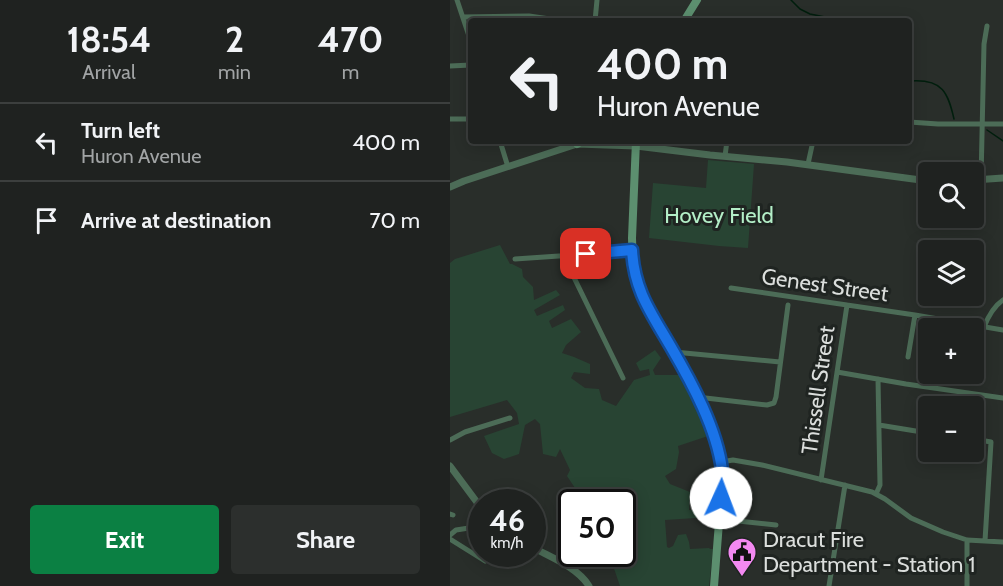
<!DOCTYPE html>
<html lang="en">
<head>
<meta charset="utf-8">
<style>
	:root { --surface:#1f2220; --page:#2c2f2d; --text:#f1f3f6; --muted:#a1a4a5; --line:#3c3f3e; --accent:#0b8043 }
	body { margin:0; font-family:Cabin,sans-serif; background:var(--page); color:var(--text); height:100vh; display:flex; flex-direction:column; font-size:22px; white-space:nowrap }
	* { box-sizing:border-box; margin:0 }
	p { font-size:20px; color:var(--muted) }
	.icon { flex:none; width:33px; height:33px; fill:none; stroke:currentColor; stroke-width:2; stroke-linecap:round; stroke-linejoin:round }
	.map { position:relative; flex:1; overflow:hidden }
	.side { display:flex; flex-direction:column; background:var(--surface); width:450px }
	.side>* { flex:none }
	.guide { position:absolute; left:18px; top:18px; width:444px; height:126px; border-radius:6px; box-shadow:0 3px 15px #0003,0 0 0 2px var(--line); background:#1f2220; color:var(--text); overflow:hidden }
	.fabs { position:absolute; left:468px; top:162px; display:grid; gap:12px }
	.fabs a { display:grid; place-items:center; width:66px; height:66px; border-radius:6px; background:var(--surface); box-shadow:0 3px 15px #0003,0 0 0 2px var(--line); font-size:30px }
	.speed { position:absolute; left:18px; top:489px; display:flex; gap:12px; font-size:30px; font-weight:700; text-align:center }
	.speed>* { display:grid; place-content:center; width:78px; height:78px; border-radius:50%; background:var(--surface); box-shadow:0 3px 15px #0003,0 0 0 2px var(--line); line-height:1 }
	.speed small { font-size:15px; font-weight:400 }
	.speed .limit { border:3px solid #111; border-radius:9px; background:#fff; color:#111 }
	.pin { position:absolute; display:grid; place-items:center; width:51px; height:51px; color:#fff; margin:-26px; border-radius:12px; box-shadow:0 3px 9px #0006 }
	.me { position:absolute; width:66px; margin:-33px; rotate:2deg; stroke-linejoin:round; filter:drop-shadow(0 0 4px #0008) }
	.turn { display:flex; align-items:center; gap:21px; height:126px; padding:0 30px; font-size:27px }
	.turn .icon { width:78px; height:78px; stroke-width:2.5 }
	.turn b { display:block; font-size:42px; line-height:51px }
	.eta { display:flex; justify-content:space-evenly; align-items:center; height:102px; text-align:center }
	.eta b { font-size:36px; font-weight:800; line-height:42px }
	.action { display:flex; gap:12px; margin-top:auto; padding:12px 30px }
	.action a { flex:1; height:69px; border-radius:6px; background:var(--accent); color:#fff; font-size:24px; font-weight:800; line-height:69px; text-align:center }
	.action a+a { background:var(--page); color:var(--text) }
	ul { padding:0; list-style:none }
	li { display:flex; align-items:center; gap:18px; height:78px; padding:0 30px; border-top:2px solid var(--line) }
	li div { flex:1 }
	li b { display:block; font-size:22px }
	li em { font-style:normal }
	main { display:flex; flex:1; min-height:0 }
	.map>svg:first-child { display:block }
	.green { fill:#284433 }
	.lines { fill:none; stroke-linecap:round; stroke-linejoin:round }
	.stream { stroke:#001e0d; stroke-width:1.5 }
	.minor { stroke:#4c6c57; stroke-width:5 }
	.tertiary { stroke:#4c6c57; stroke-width:7 }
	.secondary { stroke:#5c8f6f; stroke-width:8 }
	.route-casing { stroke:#114b97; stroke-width:15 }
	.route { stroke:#1a73e8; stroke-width:10 }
	.labels { text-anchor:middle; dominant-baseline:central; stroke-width:6; stroke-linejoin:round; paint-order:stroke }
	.park-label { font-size:22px; fill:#b3eec7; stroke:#1f2421 }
	.street-label { font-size:22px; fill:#dbdedc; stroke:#1f2421 }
	.poi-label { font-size:22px; fill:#dbdedc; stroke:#1f2421; text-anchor:start }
</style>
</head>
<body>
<main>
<section class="side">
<div class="eta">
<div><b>18:54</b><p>Arrival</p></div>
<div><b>2</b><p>min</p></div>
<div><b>470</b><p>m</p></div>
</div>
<ul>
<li><svg class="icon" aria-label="left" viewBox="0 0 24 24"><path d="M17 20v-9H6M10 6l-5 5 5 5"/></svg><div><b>Turn left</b><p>Huron Avenue</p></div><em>400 m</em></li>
<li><svg class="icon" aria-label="arrive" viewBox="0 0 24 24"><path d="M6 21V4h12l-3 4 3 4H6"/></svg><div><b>Arrive at destination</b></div><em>70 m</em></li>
</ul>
<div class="action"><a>Exit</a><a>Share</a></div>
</section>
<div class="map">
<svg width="553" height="586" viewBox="0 0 553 586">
	<rect width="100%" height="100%" fill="#292e2a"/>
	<path class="green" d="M 258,160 L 304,164 L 298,248 L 269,246 L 199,238 L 203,183 L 256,188 Z
		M 50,245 L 60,264 L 62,264 L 72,269 L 73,277 L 83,287 L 84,300 L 106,290 L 110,295 L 84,310 L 87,316 L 113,305 L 115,310 L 99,321 L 102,328 L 121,319 L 131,332 L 116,345 L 112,353 L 124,357 L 140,364 L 140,374 L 124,372 L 121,378 L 135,388 L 149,389 L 152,400 L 166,406 L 184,380 L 200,375 L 199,369 L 190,371 L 186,363 L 205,350 L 211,358 L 203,370 L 205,375 L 229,375 C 241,391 254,417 258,436 L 228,446 L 229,452 L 226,469 L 215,476 L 220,484 L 240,492 L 239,510 L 261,511 L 261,517 L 215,520 L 217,547 L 219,548 L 223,546 L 228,535 L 236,534 L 239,542 L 240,549 L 259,548 L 260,549 L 263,549 L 259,586 L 170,586 L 160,557 L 153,554 L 172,554 L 172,502 L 123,502 L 127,491 L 117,476 L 120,470 L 110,449 L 106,457 L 93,454 L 90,424 L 85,419 L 75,425 L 69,454 L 54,459 L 42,453 L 34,436 L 69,424 L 67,413 L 57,400 L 0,417 L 0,263 L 5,259 Z"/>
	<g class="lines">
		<path class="stream" d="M 341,0 L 350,9 L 360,14 L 380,18 L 382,21
			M 459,79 L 461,81 C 493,79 498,93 504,119
			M 537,130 L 553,141"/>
		<path class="minor" d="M 7,0 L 21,42
			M 13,17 L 79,16 L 114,21
			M 145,21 L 147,0
			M 0,66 L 21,65
			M 0,119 L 21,119
			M 459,122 L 488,124 L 553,124
			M 50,141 L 58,167
			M 275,156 L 277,141
			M 358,164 L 363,141
			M 531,180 L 534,44 L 537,26
			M 113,255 L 173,378
			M 65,259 L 182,251
			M 281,288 L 465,315 L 553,330
			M 534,327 C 538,317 544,306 553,300
			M 224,352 L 330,362
			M 458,357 L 465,315
			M 387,372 L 456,384 L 553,398
			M 247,397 L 317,405 L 324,403 L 326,397 L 338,305
			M 429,425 L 478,433
			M 524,439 L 541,442 L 535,541
			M 0,440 L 15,432 L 60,418
			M 271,462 L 283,460 L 312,465 L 422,492 L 435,499 L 461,518 L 493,532 L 517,540 L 553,542
			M 371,480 L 397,305
			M 426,494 L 430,485 L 428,379
			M 0,514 L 3,515
			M 269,519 L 326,525
			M 0,535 L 6,530 L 32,526
			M 0,539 L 35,561
			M 517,540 L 517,586
			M 379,586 L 395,485"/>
		<path class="tertiary" d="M 524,180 L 553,178
			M 0,187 L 14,181 L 127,144 L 186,146 L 260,155 L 337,162 L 478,181
			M 0,466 L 32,509
			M 82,547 C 102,558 127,567 139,586"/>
		<path class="secondary" d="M 234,21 L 247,0
			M 186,141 L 182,238 L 183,268 L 189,290 L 224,352 L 247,397 L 261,429 L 273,472 L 264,586
			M 127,144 L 132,141"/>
	</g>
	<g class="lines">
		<g class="route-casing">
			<path id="route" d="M 136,254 L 182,250 C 184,291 202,314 221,347 C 242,383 267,429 272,470 C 273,479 272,489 271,498"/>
		</g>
		<use href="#route" class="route"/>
	</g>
	<defs>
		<g id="civic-pin" transform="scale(1.5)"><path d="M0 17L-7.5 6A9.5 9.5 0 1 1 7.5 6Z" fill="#f389f1" stroke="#1f2421"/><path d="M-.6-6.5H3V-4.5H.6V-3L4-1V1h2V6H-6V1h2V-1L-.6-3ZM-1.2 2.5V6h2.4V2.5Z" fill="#111"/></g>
	</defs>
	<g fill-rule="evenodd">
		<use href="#civic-pin" x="292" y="552"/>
	</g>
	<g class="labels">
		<g class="park-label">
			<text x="269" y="215">Hovey Field</text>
		</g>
		<g class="street-label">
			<text transform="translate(375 285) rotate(8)">Genest Street</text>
			<text transform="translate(368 390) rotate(-82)">Thissell Street</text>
		</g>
		<g class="poi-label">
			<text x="313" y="539">Dracut Fire<tspan x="313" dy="25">Department - Station 1</tspan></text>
		</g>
	</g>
</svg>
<div class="fabs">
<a><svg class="icon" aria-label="search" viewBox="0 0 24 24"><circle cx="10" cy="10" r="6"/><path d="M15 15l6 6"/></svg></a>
<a><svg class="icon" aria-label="layers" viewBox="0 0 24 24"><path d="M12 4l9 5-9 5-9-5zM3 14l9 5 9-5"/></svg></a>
<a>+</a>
<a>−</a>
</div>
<div class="speed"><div>46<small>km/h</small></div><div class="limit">50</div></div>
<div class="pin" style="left:136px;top:254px;background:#d93025"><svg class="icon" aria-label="arrive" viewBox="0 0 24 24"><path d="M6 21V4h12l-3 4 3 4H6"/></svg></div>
<svg class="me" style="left:271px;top:498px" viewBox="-20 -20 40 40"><circle r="19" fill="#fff"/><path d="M0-13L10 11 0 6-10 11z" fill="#1a73e8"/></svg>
<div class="guide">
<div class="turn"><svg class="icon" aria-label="left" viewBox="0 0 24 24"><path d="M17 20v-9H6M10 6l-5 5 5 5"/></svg><div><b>400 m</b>Huron Avenue</div></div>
</div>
</div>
</main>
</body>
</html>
